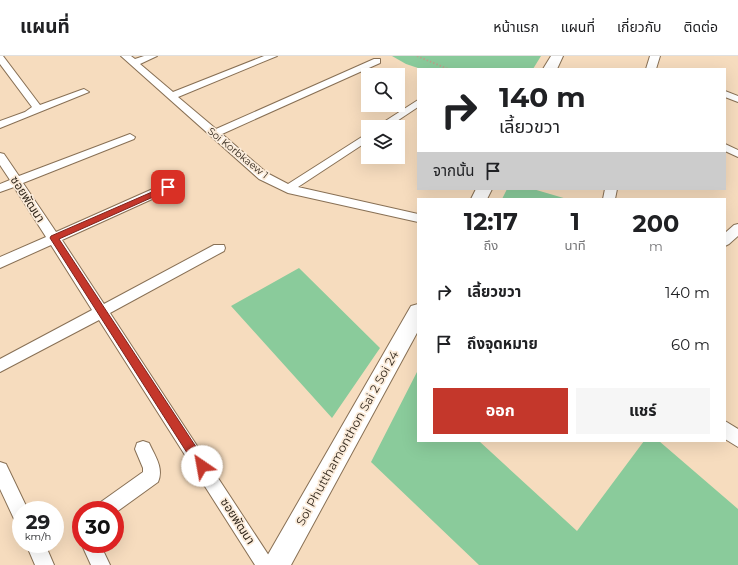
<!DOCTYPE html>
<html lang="th">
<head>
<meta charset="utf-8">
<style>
	:root { --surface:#fff; --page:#f6f6f6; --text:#202124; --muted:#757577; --line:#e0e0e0; --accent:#c4372b }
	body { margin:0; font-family:Montserrat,"Noto Sans Thai",sans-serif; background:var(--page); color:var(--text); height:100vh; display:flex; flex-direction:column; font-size:15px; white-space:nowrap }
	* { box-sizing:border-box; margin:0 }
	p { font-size:13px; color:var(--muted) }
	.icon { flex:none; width:22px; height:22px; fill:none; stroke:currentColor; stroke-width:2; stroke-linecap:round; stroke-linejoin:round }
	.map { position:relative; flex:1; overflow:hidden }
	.side { position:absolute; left:417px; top:142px; width:309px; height:244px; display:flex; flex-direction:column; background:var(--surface); border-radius:0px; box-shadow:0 4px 16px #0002 }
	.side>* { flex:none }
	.banner { position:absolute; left:417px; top:12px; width:309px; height:122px; border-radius:0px; box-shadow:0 4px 16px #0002; background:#fff; color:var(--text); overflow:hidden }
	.fabs { position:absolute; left:361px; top:12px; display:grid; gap:8px }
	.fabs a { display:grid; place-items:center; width:44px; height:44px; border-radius:0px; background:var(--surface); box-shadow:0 4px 16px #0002; font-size:20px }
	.speed { position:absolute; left:12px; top:445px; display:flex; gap:8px; font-size:20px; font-weight:700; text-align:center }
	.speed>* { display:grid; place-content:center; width:52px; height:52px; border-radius:50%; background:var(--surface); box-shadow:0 4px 16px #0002; line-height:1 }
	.speed small { font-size:10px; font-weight:400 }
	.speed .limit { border:6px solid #d22; background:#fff; color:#111 }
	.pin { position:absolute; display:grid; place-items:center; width:34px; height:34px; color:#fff; margin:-17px; border-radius:8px; box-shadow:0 2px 6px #0006 }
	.me { position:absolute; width:44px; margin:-22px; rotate:327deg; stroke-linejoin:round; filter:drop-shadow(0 0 3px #0008) }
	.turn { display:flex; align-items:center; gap:14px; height:84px; padding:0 16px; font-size:18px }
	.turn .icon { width:52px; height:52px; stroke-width:2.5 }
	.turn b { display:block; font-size:28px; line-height:34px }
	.then { display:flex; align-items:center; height:38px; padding:0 16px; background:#0003; gap:8px; font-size:15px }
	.eta { display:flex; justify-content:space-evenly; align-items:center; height:68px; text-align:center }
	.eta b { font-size:24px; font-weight:700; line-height:28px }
	.button { display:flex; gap:8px; margin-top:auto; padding:8px 16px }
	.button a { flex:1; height:46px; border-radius:0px; background:var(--accent); color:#fff; font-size:16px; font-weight:700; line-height:46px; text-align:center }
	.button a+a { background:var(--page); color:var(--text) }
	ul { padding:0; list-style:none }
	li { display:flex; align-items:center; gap:12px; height:52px; padding:0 16px }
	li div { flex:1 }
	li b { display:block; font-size:15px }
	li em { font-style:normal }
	header { display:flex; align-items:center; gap:24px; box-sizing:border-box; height:56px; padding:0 20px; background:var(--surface); border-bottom:1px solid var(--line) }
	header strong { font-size:19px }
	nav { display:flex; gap:22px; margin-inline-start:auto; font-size:14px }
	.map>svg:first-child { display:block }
	.green { fill:#8acb9b }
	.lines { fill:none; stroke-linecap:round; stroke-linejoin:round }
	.street-casing { stroke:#887055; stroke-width:2 }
	.secondary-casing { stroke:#887055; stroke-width:2 }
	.path { stroke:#b8a38b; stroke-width:2; stroke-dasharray:1.5 2; stroke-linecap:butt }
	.street { fill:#fff; fill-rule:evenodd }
	.secondary { fill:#fff; fill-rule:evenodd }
	.route { fill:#c4372b; stroke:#7f241c }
	.labels { text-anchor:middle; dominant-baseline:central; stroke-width:3.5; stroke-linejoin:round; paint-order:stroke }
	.far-street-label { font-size:10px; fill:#32281d; stroke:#fbebd9 }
	.street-label { font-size:12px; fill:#32281d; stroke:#fbebd9 }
</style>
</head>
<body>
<header>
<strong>แผนที่</strong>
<nav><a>หน้าแรก</a><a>แผนที่</a><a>เกี่ยวกับ</a><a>ติดต่อ</a></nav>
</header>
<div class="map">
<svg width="738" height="509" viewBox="0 0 738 509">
	<rect width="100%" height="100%" fill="#f6dcbe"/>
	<path class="green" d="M 392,0 L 541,0 L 533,13 L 421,13 L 406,8 Z
		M 507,133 L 533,133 L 567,143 L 502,143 Z
		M 299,212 L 380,292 L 332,362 L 231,250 Z
		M 418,314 L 418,385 L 479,385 L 577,475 L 644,385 L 659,385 L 738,453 L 738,509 L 479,509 L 371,406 Z"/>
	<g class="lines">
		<g class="street-casing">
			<path id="street" d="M 0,0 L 3,0 L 40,49 L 81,34 L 84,33 L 89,36 L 0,72 L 0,65 L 25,56 L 32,51 L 0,8 Z
				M 121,0 L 131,0 L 135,3 L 144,0 L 157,0 L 140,8 L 173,36 L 264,0 L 277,0 L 178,41 L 216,73 L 374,3 L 380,3 L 380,7 L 222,78 L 267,117 L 288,128 L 368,77 L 368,85 L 298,131 L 418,158 L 418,166 L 288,137 L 259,123 Z
				M 650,0 L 660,0 L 656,13 L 646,13 Z
				M 725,35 L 738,40 L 738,46 L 725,41 Z
				M 418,44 L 418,51 L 388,71 L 376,71 Z
				M 130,78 L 135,81 L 134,83 L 23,127 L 56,176 L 164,128 L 172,128 L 174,131 L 172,134 L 62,184 L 104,248 L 214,189 L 224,189 L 225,192 L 224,195 L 110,257 L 275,509 L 255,509 L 99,264 L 0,316 L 0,303 L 92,254 L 51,189 L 0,212 L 0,201 L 46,181 L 14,131 L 0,136 L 0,128 L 10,124 L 0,109 L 0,97 L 4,98 L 19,120 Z
				M 725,88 L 738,94 L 738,101 L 725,95 Z
				M 605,133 L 617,133 L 615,143 L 603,143 Z
				M 738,168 L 738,180 L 729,188 L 725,190 L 725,177 L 734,169 Z
				M 725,365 L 738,373 L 738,391 L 725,383 Z
				M 143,385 L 149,387 C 155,400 164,412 158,426 L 115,457 L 115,454 L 95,454 L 98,448 L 143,416 L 143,412 L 135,393 L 137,387 Z
				M 0,406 L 6,408 L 28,454 L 21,454 L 21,468 L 15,465 L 0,433 Z
				M 81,487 L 100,488 L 110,509 L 91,509 Z
				M 26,488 L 45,488 L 54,509 L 35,509 Z"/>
		</g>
		<g class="secondary-casing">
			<path id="secondary" d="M 551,0 L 563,0 L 557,13 L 543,13 Z
				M 476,133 L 492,133 L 487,143 L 471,143 Z
				M 418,248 L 418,275 L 291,509 L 262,509 L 411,250 Z"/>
		</g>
		<path class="path" d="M 417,0 L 448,13"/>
		<use href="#street" class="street"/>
		<use href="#secondary" class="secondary"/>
	</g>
	<path class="route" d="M 168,129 L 171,130 L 171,133 L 59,183 L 206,406 L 207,410 L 206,414 L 202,416 L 198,414 L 50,182 L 51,180 Z"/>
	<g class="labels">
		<g class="far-street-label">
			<text transform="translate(238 97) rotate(39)">Soi Korbkaew 1</text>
		</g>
		<g class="street-label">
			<text transform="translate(28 143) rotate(57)">ซอยพัฒนา</text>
			<text transform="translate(347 382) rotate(-61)">Soi Phutthamonthon Sai 2 Soi 24</text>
			<text transform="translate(238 465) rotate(57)">ซอยพัฒนา</text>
		</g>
	</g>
</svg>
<div class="fabs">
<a><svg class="icon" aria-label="search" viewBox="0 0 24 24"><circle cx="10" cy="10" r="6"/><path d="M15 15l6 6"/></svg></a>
<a><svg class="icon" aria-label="layers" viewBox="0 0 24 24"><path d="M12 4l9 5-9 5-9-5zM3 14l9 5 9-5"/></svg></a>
</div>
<div class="speed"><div>29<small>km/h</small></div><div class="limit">30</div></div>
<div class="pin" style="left:168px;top:131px;background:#d93025"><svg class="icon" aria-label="arrive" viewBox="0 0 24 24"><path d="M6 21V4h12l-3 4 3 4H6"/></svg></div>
<svg class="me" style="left:202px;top:410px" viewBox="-20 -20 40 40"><circle r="19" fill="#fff"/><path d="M0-13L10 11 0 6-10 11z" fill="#c4372b"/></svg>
<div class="banner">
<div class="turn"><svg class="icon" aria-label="right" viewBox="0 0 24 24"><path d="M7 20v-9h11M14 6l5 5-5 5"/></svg><div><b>140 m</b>เลี้ยวขวา</div></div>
<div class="then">จากนั้น<svg class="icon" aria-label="arrive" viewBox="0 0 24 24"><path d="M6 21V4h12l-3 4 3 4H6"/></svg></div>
</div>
<section class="side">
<div class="eta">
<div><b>12:17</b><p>ถึง</p></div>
<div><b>1</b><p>นาที</p></div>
<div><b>200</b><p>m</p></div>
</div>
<ul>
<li><svg class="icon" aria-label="right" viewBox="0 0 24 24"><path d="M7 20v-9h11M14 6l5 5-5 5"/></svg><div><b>เลี้ยวขวา</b></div><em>140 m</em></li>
<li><svg class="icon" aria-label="arrive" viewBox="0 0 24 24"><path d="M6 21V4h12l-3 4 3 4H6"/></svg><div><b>ถึงจุดหมาย</b></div><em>60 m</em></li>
</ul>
<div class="button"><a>ออก</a><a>แชร์</a></div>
</section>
</div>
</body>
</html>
